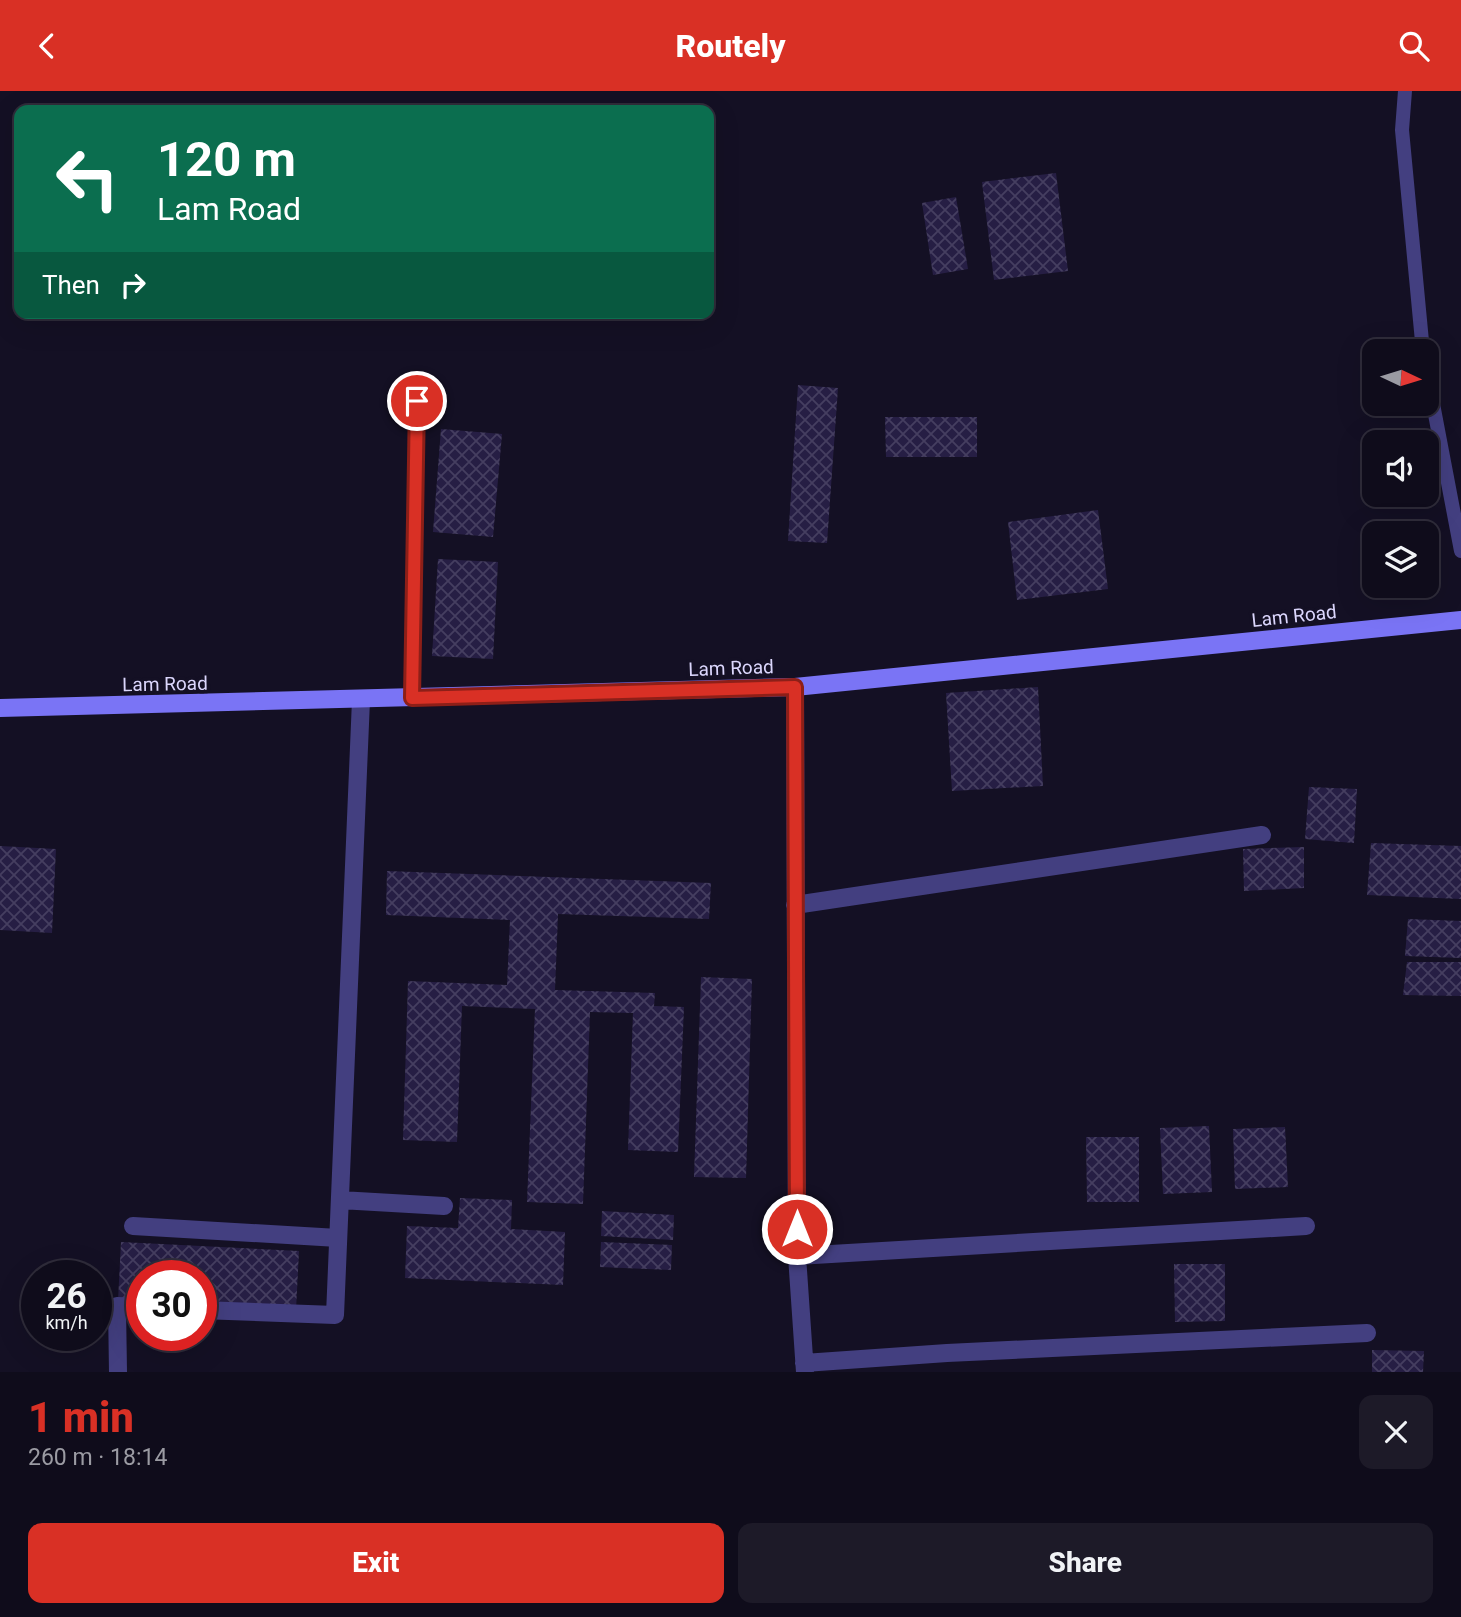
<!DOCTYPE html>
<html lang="en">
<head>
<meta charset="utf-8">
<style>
	:root { --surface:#0f0c1b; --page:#1d1a28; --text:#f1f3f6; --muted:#9b9ba3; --line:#2f2c3a; --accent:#d93025 }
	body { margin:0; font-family:Roboto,sans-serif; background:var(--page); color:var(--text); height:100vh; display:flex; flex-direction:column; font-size:26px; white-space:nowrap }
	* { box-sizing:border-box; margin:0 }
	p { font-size:23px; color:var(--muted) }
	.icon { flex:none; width:38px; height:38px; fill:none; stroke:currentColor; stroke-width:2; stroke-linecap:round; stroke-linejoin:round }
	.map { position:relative; height:1281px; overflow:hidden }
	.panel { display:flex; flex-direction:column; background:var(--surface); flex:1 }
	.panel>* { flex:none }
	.hud { position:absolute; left:14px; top:14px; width:700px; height:214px; border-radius:14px; box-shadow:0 7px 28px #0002,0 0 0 2px var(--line); background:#0b6e4f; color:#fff; overflow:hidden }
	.needle { width:46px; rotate:94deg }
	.controls { position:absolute; left:1362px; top:248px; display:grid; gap:14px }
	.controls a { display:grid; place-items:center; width:77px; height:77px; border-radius:14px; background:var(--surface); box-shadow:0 7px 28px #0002,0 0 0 2px var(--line); font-size:35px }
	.speed { position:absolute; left:21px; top:1169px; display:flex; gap:14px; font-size:35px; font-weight:700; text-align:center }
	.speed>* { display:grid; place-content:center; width:91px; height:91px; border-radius:50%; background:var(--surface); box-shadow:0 7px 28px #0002,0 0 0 2px var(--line); line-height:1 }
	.speed small { font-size:18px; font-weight:400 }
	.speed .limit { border:10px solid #d22; background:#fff; color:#111 }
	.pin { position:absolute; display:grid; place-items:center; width:60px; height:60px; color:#fff; margin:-30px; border:4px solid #fff; border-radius:50%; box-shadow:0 2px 7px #0007 }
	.me { position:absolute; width:77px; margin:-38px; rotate:0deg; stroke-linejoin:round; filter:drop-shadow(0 0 5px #0008) }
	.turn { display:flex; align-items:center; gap:24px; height:147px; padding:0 28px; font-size:32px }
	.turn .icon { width:91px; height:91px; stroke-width:2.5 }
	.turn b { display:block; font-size:49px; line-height:60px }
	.then { display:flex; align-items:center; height:66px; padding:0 28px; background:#0003; gap:14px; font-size:26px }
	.round { display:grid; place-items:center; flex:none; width:74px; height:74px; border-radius:14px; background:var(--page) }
	.head { display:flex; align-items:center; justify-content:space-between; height:119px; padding:0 28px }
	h1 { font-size:42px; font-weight:800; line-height:52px; color:var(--accent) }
	.action { display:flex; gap:14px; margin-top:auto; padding:14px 28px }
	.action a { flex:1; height:80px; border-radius:14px; background:var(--accent); color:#fff; font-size:28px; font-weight:800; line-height:80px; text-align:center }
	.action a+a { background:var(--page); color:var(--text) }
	header { display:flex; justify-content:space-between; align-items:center; height:91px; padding:0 28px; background:var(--accent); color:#fff; font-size:32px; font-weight:800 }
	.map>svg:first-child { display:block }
	.building { fill:url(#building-cross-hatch) }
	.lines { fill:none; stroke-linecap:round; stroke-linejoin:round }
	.lane { stroke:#433f80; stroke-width:14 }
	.street { stroke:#433f80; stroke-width:18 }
	.secondary { stroke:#7a74f5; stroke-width:18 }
	.route-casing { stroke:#8d1f18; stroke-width:18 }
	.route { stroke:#d93025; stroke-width:12 }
	.labels { text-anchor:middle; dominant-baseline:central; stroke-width:7; stroke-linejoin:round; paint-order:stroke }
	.street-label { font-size:19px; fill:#dbd6fc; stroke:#141024 }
</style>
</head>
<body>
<header><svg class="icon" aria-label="back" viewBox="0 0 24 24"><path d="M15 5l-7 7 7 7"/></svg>Routely<svg class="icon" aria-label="search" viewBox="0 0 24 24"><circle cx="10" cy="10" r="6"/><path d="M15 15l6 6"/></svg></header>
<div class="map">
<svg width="1461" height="1281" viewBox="0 0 1461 1281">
	<defs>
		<pattern id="building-cross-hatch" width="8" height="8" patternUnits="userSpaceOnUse" patternTransform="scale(1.75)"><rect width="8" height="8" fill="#261e44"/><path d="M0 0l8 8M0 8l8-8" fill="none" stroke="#453e60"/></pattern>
	</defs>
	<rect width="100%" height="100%" fill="#141024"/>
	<path class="building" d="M 1056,82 L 1068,180 L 994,189 L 982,91 Z
		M 956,106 L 968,178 L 933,184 L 922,112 Z
		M 798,294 L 838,297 L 827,452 L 788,450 Z
		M 885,326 L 977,326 L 977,366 L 886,366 Z
		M 441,338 L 502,343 L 493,446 L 433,441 Z
		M 1098,419 L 1108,498 L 1017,509 L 1008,431 Z
		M 438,468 L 498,471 L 493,568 L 432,565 Z
		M 1038,596 L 1043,695 L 952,700 L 946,602 Z
		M 1309,696 L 1357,698 L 1354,752 L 1305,748 Z
		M 1371,752 L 1461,755 L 1461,808 L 1367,804 Z
		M 0,755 L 56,758 L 52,842 L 0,839 Z
		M 1304,756 L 1304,797 L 1244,800 L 1243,758 Z
		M 387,780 L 711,792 L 709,828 L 558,823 L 555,899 L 655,902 L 654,915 L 684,916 L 678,1061 L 628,1059 L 633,922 L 590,921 L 583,1113 L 527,1111 L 535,918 L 462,915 L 457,1051 L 403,1049 L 408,890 L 507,894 L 510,829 L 386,824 Z
		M 1408,828 L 1461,830 L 1461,867 L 1405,865 Z
		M 1407,871 L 1461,871 L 1461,905 L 1403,904 Z
		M 701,886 L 752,888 L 746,1087 L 694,1086 Z
		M 1209,1035 L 1212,1101 L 1163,1103 L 1160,1037 Z
		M 1285,1036 L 1288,1096 L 1235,1098 L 1233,1038 Z
		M 1086,1046 L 1139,1046 L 1139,1111 L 1087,1111 Z
		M 460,1107 L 512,1109 L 511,1138 L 565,1141 L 563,1194 L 405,1187 L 407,1135 L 458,1137 Z
		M 602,1120 L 674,1124 L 673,1149 L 601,1145 Z
		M 121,1151 L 299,1160 L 296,1219 L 201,1214 L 201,1185 L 142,1185 L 142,1211 L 118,1210 Z
		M 601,1151 L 672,1154 L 671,1179 L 600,1176 Z
		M 1174,1173 L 1225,1173 L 1225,1230 L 1175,1231 Z
		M 1372,1259 L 1424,1260 L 1423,1281 L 1372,1281 Z"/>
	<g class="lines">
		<path class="lane" d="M 1405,0 L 1402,39 L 1423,261
			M 1426,276 L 1461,460
			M 412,607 L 417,310"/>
		<path class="street" d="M 795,596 L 797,1165 L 805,1281
			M 795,814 L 1262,744
			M 340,1109 L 444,1115
			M 133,1135 L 338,1147
			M 797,1165 L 1306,1135
			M 201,1219 L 335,1224 L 361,609
			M 804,1272 L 947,1262 L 1367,1242
			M 118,1281 L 117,1215 L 142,1216"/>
		<path class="secondary" d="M 0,617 L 795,596 L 1461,529"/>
	</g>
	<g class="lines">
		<g class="route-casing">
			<path id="route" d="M 417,310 L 412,607 L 795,596 L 797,1138"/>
		</g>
		<use href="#route" class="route"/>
	</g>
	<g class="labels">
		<g class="street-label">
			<text transform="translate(1294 525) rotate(-6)">Lam Road</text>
			<text transform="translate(731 577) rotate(-2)">Lam Road</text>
			<text transform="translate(165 593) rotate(-1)">Lam Road</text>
		</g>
	</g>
</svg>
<div class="controls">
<a><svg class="needle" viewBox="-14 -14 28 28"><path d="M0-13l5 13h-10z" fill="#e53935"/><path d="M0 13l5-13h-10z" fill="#9b9ba3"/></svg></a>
<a><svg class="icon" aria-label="sound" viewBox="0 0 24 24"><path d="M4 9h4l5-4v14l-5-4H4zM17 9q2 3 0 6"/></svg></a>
<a><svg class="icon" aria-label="layers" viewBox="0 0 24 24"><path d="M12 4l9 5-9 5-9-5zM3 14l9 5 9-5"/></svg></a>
</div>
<div class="speed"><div>26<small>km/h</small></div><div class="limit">30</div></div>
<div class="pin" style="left:417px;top:310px;background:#d93025"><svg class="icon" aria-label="arrive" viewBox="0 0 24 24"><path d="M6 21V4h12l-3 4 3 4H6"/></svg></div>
<svg class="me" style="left:797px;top:1138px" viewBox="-20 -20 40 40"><circle r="17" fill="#d93025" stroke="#fff" stroke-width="3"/><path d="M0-11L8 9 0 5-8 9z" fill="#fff"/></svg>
<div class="hud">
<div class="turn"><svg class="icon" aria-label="left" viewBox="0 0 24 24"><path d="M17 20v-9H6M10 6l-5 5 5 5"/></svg><div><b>120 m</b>Lam Road</div></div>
<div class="then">Then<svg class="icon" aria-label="right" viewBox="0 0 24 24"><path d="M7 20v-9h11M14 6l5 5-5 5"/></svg></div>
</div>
</div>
<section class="panel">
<div class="head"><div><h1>1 min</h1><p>260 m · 18:14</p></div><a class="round"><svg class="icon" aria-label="close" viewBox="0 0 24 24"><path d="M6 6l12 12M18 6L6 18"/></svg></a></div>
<div class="action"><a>Exit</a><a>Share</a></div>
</section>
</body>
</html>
